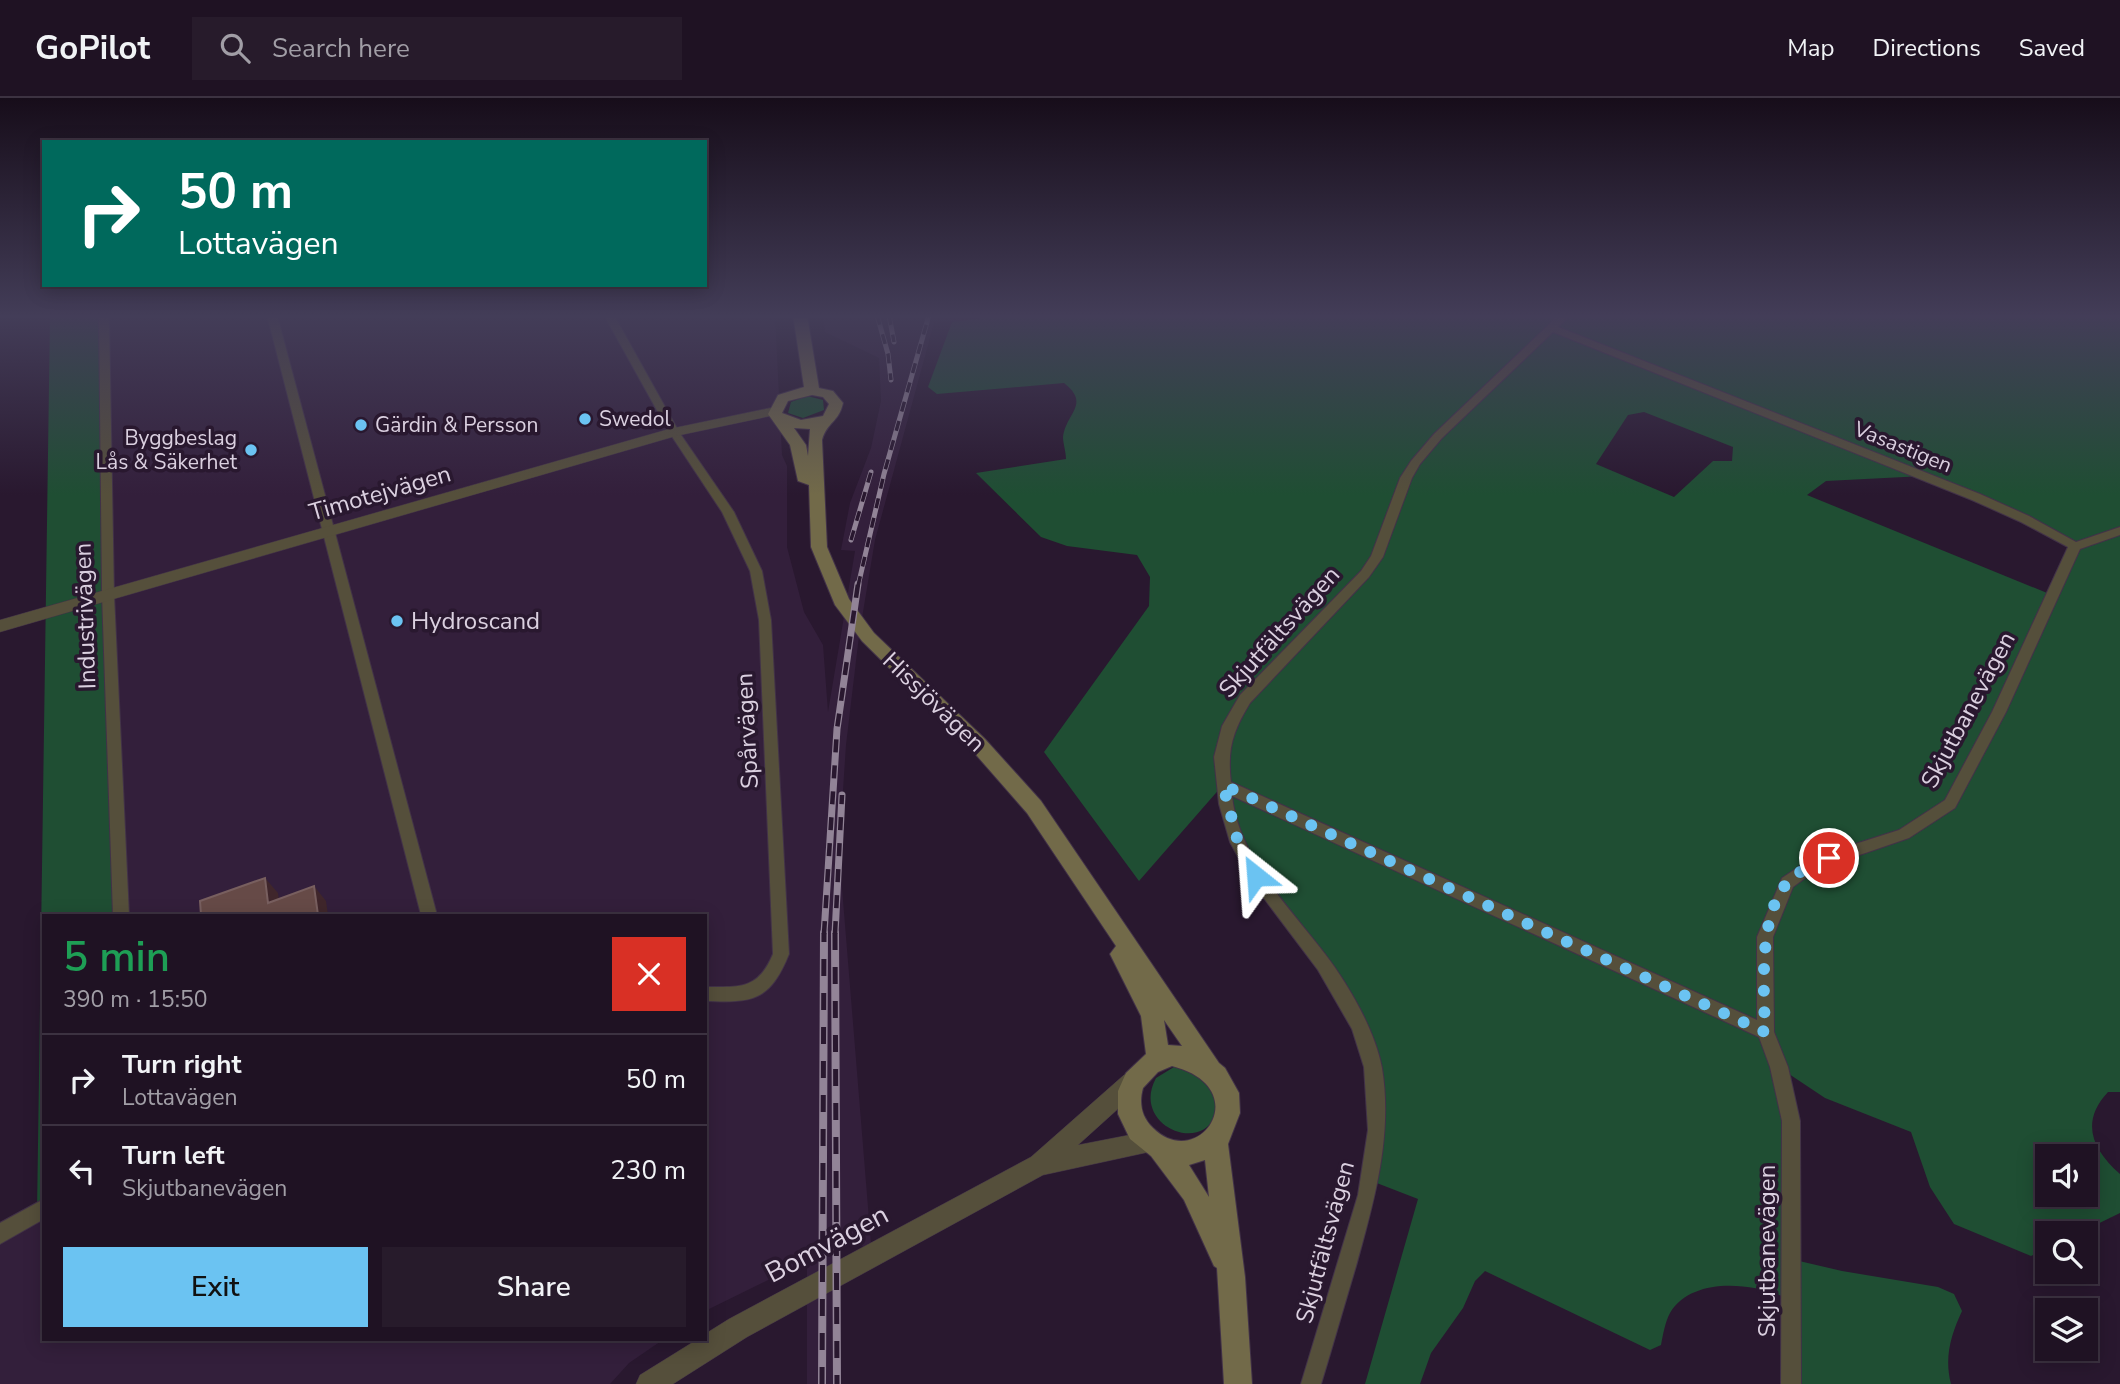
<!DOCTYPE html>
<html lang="en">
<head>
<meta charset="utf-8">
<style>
	:root { --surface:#1f1223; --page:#271b2b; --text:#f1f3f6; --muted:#a19ea6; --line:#3c3241; --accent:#6bc3f2 }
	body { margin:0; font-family:"Nunito Sans",sans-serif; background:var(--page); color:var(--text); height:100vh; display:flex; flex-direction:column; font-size:26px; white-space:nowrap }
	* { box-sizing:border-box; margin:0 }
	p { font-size:23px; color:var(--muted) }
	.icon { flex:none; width:38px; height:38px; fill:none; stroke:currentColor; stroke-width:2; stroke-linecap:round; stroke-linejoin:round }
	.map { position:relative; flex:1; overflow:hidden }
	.details { position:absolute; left:42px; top:816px; width:665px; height:427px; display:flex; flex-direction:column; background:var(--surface); border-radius:0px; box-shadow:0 4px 18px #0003,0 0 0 2px var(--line) }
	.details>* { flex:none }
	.hud { position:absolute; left:42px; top:42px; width:665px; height:147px; border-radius:0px; box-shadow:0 4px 18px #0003,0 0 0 2px var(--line); background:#00695c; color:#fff; overflow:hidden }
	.controls { position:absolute; left:2035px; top:1046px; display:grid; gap:14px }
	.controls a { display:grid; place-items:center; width:63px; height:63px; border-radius:0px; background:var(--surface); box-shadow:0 4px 18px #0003,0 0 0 2px var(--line); font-size:35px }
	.pin { position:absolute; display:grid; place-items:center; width:60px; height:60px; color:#fff; margin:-30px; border:4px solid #fff; border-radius:50%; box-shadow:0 2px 7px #0007 }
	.me { position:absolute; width:77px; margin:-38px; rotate:332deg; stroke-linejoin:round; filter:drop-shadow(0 0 5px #0008) }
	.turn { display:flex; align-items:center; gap:24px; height:147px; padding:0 21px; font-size:32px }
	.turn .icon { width:91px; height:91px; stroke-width:2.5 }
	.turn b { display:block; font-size:49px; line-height:60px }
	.round { display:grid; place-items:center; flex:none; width:74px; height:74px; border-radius:0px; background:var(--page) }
	.headline { display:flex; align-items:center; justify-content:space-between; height:119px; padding:0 21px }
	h1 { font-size:42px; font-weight:600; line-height:52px; color:#1e9e55 }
	.cta { display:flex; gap:14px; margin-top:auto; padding:14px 21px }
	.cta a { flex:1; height:80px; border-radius:0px; background:var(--accent); color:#111; font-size:28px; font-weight:600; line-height:80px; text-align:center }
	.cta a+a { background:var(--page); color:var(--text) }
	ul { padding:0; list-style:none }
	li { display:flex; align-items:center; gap:21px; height:91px; padding:0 21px; border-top:2px solid var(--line) }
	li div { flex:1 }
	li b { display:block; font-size:26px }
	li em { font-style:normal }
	header { display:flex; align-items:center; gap:42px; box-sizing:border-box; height:98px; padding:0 35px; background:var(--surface); border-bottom:2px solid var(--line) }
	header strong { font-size:33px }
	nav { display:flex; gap:38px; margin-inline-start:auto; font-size:24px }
	.search { width:490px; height:63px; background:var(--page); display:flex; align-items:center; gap:18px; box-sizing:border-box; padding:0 24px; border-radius:0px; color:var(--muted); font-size:26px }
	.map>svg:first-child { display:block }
	.built { fill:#331f3b }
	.green { fill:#1f4e33; fill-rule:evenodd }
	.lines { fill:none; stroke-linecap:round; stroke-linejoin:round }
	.minor-casing { stroke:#423248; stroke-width:2 }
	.tertiary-casing { stroke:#423248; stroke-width:1 }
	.secondary-casing { stroke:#423248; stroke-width:2 }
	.minor { fill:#554f3b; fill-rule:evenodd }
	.tertiary { fill:#554f3b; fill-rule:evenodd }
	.secondary { fill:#726a49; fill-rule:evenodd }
	.rail-far2-casing { stroke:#928497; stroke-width:5 }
	.rail-far1-casing { stroke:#928497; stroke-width:7 }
	.rail-casing { stroke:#928497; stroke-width:8 }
	.rail-far2 { stroke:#29182f; stroke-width:3.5; stroke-dasharray:10; stroke-linecap:butt }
	.rail-far1 { stroke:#29182f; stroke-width:4.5; stroke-dasharray:13; stroke-linecap:butt }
	.rail { stroke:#29182f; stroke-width:5; stroke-dasharray:17; stroke-linecap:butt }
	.shaded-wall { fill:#3f262b }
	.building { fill:#664a47; stroke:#785f5f; stroke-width:2 }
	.route { stroke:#6bc3f2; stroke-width:12; stroke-dasharray:0 21.6 }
	.poi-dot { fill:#6bc3f2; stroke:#29182f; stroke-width:2.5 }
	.labels { text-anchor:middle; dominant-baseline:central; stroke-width:7; stroke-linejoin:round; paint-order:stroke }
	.far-poi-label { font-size:21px; fill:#dbd0e0; stroke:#29182f; text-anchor:start }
	.far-street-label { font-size:21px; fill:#dbd0e0; stroke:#29182f }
	.street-label { font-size:24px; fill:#dbd0e0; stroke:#29182f }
	.poi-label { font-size:24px; fill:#dbd0e0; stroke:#29182f; text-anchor:start }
	.near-street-label { font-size:28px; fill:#dbd0e0; stroke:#29182f }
</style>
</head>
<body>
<header>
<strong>GoPilot</strong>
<div class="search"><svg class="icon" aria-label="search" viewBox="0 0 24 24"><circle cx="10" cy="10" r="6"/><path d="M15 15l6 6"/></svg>Search here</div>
<nav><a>Map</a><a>Directions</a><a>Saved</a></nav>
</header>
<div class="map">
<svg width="2120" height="1286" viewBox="0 0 2120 1286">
	<rect width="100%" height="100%" fill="#29182f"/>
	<path class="built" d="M 97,217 L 775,217 L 782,357 L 787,368 L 787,449 L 804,514 L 823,547 L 828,614 L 855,453 L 841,452 L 850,405 L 871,350 L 881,303 L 879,260 L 825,234 L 823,217 L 1005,217 L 934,225 L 875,442 L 859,538 L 846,647 L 839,753 L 872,1158 L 855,1141 L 837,1149 L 839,1286 L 807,1286 L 807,1163 L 705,1213 L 705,817 L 121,817 Z
		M 44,1110 L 44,1241 L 664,1241 L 629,1265 L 610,1286 L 0,1286 L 0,1136 Z"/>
	<path class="green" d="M 50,217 L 104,217 L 121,817 L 44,817 L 44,1110 L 37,1115 Z
		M 1005,217 L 2120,217 L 2120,994 L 2108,994 C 2080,1024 2092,1051 2120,1076 L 2120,1115 L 2077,1136 L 2048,1136 L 2047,1150 L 2031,1158 L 1954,1126 L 1930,1089 L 1911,1034 L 1825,1000 L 1780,970 L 1791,1023 L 1782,1159 L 1842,1173 L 1938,1189 L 1954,1196 L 1962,1213 C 1951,1237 1944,1259 1951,1286 L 1791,1286 L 1791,1202 C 1757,1185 1693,1177 1670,1215 C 1665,1224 1663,1237 1661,1247 L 1650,1252 L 1485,1173 L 1475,1183 L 1463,1210 L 1431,1255 L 1420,1286 L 1365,1286 L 1418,1101 L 1369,1082 L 1377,1032 L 1360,928 L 1256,778 L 1222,688 L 1139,783 L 1044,654 L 1149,508 L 1150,479 L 1137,457 L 1067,448 L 1041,439 L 976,375 L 1066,361 C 1066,354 1063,345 1063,339 C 1066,315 1091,306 1064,285 L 937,296 L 928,289 L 952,224 ZM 1644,314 L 1733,349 L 1732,363 L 1713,363 L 1674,399 L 1596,366 L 1628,317 ZM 1924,378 L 2074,449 L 2052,497 L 1807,397 L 1826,383 ZM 2048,1059 L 2086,1059 L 2086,1097 L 2048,1097 Z
		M 807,298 L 823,302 L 824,312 L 803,320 L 788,315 L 791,304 Z
		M 1185,968 L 1218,996 C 1217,1003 1218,1012 1215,1018 C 1199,1056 1131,1026 1156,980 L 1174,969 Z"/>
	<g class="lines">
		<g class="minor-casing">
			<path id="minor" d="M 99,217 L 109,217 L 114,496 L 129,817 L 113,817 L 102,496 Z
				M 267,217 L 277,217 L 437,817 L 421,817 Z
				M 604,217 L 614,217 L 679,334 L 734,414 L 762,473 L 771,522 L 789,856 C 770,903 753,905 705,903 L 705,889 C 740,889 758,892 773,856 L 759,522 L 750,473 L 722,414 L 669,334 Z
				M 1559,217 L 1570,217 L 1558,229 L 1980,396 L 2029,418 L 2076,444 L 2120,429 L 2120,437 L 2080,451 L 2006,614 L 1955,710 L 1909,740 L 1816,772 L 1793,789 L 1773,839 L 1774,934 L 1788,969 L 1800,1023 L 1801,1286 L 1781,1286 L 1782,1023 L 1770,969 L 1759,939 L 1232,698 C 1239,760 1289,809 1325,856 C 1348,886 1375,932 1382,970 C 1393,1038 1374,1103 1356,1168 C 1344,1208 1333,1247 1321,1286 L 1301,1286 L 1358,1097 L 1368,1032 L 1364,969 L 1352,931 L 1318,872 L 1251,783 L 1230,744 L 1219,706 L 1214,659 L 1222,628 L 1240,597 L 1361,473 L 1371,458 L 1400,380 L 1411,363 L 1434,336 ZM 1553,234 L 1972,402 L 2021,424 L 2068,449 L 1992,614 L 1945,702 L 1899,732 L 1824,756 L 1806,764 L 1782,780 L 1757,839 L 1757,922 L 1231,684 C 1227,651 1233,633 1250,605 L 1369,479 L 1383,459 L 1412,380 L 1420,366 L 1442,340 Z
				M 44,1101 L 44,1121 L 0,1146 L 0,1125 Z"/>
		</g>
		<g class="tertiary-casing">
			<path id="tertiary" d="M 775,309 L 782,313 L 780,316 L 676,338 L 0,534 L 0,522 L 669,331 Z
				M 1132,974 L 1140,977 L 1143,984 L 1140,991 L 1078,1047 L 1150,1033 L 1158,1036 L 1161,1044 L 1158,1052 L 1043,1077 L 747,1239 L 673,1286 L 636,1286 L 640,1277 L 698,1241 L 705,1241 L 705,1236 L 729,1221 L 1031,1059 L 1124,977 Z"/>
		</g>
		<g class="secondary-casing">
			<path id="secondary" d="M 793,217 L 807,217 L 819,290 L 833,293 L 843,305 C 839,324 827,324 822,342 L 827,449 L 849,501 L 874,535 L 985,641 L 1041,703 L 1219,965 L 1225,970 L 1239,995 L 1240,1015 L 1228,1046 L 1245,1179 L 1252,1286 L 1224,1286 L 1217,1170 L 1214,1168 L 1184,1102 L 1151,1058 L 1130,1041 L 1118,1016 L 1118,993 L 1126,975 L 1146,956 L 1141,918 L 1110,856 L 1116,848 L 1027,715 L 971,651 L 862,543 L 835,507 L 811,449 L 809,387 L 798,383 L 790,347 L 768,316 L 778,297 L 804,289 ZM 812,297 L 823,299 L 829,306 L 823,318 L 801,322 L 782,315 L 788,303 ZM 794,330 L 810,331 L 808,358 L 806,347 ZM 1164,922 L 1182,948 L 1168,947 ZM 1172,968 C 1257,990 1199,1075 1153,1030 C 1141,1019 1139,1004 1143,990 L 1158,974 ZM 1205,1062 L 1209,1099 L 1189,1067 Z"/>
		</g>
		<use href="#minor" class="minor"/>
		<use href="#tertiary" class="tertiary"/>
		<use href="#secondary" class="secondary"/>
		<g class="rail-far2-casing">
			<path id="rail-far2" d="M 877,217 L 888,256 L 891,282
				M 889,217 L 894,244
				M 851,442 L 871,374
				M 858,488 L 884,376 L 929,217"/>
		</g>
		<g class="rail-far1-casing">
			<path id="rail-far1" d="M 824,836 L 837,631 L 858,486
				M 835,836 L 842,697"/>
		</g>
		<g class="rail-casing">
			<path id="rail" d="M 835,835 L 837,1286
				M 822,1286 L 824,835"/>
		</g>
		<use href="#rail-far2" class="rail-far2"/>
		<use href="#rail-far1" class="rail-far1"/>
		<use href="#rail" class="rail"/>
	</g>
	<path class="shaded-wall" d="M 265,780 L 278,795 L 281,817 L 268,805 Z
		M 314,788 L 326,803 L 328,817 L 318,817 Z"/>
	<path class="building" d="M 265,780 L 268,805 L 314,788 L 318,817 L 201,817 L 200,803 Z"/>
	<linearGradient id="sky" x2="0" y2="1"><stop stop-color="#170d1a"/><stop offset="0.55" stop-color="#433d58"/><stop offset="1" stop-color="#433d58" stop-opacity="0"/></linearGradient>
	<rect width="2120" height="397" fill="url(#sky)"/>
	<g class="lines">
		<path class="route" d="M 1256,778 L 1238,744 L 1223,687 L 1765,934 C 1764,892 1758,818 1787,785 C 1797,773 1815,766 1829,760"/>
	</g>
	<g class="poi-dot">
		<circle cx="585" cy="321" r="7"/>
		<circle cx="361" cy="327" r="7"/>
		<circle cx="251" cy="352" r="7"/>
		<circle cx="397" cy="523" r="7"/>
	</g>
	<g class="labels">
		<g class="far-poi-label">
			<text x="599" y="321">Swedol</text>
			<text x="375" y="327">Gärdin &amp; Persson</text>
			<text x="237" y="340" text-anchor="end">Byggbeslag<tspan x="237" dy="24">Lås &amp; Säkerhet</tspan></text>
		</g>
		<g class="far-street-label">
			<text transform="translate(1903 349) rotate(22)">Vasastigen</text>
		</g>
		<g class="street-label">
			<text transform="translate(380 395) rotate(-16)">Timotejvägen</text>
			<text transform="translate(85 518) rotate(-92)">Industrivägen</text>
			<text transform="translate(1279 534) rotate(-48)">Skjutfältsvägen</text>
			<text transform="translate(934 604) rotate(44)">Hissjövägen</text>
			<text transform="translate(1968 612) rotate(-62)">Skjutbanevägen</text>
			<text transform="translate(747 633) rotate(-93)">Spårvägen</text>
			<text transform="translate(1325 1144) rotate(-75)">Skjutfältsvägen</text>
			<text transform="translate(1767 1153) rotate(-90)">Skjutbanevägen</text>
		</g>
		<g class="poi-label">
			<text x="411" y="523">Hydroscand</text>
		</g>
		<g class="near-street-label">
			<text transform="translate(827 1146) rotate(-28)">Bomvägen</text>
		</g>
	</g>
</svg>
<div class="controls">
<a><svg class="icon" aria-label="sound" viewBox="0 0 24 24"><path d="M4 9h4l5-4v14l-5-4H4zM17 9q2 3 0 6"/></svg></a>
<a><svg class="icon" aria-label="search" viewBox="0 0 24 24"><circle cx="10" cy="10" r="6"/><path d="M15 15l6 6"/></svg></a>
<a><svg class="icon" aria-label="layers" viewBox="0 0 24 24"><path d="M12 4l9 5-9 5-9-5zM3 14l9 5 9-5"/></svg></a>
</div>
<div class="pin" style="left:1829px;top:760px;background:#d93025"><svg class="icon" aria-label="arrive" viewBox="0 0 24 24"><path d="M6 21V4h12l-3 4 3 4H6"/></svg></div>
<svg class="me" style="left:1256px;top:778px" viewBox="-20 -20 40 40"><path d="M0-17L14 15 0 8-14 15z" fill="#6bc3f2" stroke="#fff" stroke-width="4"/></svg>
<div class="hud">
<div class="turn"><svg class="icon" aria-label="right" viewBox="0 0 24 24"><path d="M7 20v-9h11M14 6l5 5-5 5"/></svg><div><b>50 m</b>Lottavägen</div></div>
</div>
<section class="details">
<div class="headline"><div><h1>5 min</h1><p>390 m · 15:50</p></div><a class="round" style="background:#d93025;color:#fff"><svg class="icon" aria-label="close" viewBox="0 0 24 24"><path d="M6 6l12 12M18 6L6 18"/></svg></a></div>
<ul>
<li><svg class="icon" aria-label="right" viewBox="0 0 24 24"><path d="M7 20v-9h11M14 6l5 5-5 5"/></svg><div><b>Turn right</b><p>Lottavägen</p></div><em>50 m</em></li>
<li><svg class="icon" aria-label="left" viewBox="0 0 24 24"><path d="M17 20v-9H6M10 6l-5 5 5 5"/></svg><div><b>Turn left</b><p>Skjutbanevägen</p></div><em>230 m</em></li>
</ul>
<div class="cta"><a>Exit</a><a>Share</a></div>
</section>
</div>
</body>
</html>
